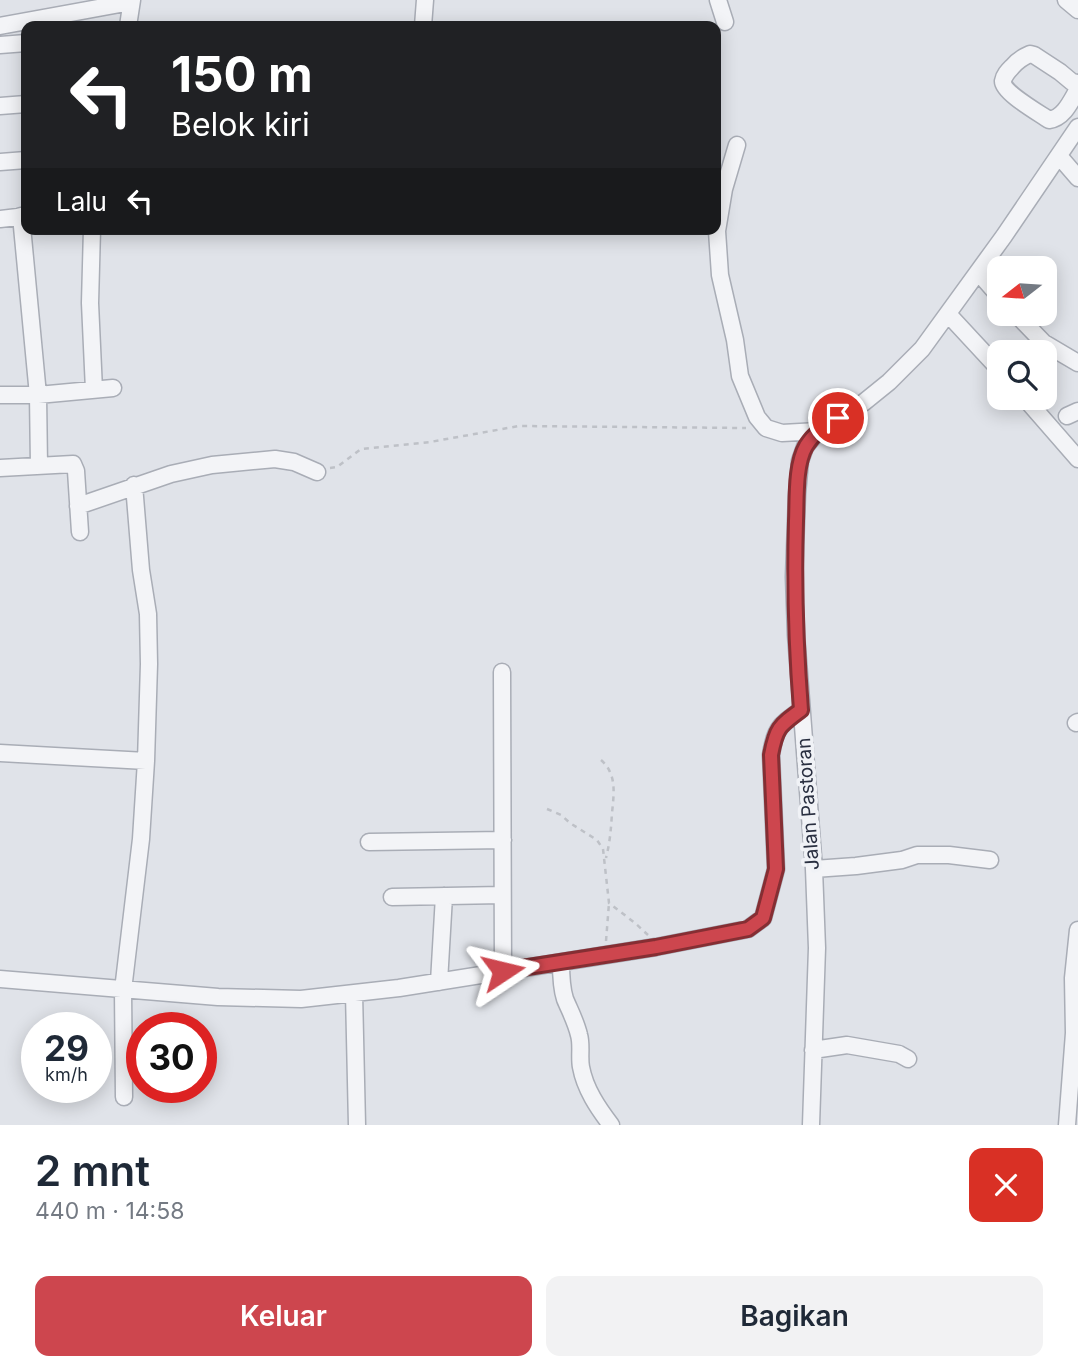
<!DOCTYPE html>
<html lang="id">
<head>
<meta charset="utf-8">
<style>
	:root { --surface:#fff; --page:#f2f2f3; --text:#1f2937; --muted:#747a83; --accent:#cd464e }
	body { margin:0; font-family:Inter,sans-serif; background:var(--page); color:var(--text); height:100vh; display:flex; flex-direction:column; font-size:26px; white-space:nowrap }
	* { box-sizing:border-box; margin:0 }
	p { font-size:23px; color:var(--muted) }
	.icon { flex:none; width:38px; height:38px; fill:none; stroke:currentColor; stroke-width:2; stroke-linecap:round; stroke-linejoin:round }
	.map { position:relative; height:1125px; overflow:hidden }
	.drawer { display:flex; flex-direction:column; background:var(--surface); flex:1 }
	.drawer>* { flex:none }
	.guide { position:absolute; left:21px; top:21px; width:700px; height:214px; border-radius:14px; box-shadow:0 4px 18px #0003; background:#202124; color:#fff; overflow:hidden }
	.needle { width:46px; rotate:253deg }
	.controls { position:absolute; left:987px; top:256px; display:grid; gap:14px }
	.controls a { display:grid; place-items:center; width:70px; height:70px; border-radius:14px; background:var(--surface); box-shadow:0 4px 18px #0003; font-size:35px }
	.speed { position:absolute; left:21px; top:1012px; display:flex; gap:14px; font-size:35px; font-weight:700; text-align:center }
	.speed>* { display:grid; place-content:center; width:91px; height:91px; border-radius:50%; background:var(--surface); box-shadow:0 4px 18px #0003; line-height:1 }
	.speed small { font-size:18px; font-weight:400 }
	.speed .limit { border:10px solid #d22; background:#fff; color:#111 }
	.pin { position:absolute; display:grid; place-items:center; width:60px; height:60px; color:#fff; margin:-30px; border:4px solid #fff; border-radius:50%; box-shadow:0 2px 7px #0007 }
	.me { position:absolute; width:77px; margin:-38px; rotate:80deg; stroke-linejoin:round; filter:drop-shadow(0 0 5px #0008) }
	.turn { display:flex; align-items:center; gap:24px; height:147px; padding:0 35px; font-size:32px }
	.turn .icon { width:91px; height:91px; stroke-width:2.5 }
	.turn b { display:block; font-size:49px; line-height:60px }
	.then { display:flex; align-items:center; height:66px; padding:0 35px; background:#0003; gap:14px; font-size:26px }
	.round { display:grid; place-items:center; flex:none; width:74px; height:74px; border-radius:14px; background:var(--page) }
	.head { display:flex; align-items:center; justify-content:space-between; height:119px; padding:0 35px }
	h1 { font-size:42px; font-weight:600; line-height:52px }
	.primary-button { display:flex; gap:14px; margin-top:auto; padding:14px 35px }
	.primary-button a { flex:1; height:80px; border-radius:14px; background:var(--accent); color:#fff; font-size:28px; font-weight:600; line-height:80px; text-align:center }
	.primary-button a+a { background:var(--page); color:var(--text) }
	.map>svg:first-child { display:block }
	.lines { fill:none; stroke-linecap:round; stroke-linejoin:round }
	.minor-casing { stroke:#a9adb6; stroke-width:19 }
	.path { stroke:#bec1c7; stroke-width:2.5; stroke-dasharray:5 5; stroke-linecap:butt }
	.minor { stroke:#f3f4f7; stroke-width:16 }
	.route-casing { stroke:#852e33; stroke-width:18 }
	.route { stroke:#cd464e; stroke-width:12 }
	.labels { text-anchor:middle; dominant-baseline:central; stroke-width:7; stroke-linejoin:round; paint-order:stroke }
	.street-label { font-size:19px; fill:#292f40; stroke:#f0f2f6 }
</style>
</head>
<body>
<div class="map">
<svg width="1078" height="1125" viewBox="0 0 1078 1125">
	<rect width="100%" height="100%" fill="#e0e3e9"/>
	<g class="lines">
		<g class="minor-casing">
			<path id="minor" d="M 718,0 L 725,22
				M 1066,0 L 1078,10
				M 0,26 L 131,2
				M 128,26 L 132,0
				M 423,26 L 425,0
				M 0,45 L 26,43
				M 1078,83 L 1072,82 L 1060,72 L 1034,55 L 1030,54 C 1023,57 1017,61 1012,67 C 1008,71 1004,75 1003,81 C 1002,92 1039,113 1049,120 C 1064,118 1071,101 1078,89
				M 0,106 L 26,104
				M 737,145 L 724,189 L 717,231 L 720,275 L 735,340 L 740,376 L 757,417 L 766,428 L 782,433 L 818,431
				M 1059,156 L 1078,178
				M 0,162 L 26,160
				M 21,216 L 38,395 L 39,466
				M 0,219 L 26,216
				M 92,229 L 90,303 L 94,390
				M 978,272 L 999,296
				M 1015,313 L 1044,343 L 1078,363
				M 948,314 L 999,369
				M 0,395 L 38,395 L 113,388
				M 1024,397 L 1078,459
				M 1067,416 L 1078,411
				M 0,468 L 73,464 L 76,471 L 80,532
				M 78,506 L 171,474 L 212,465 L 275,459 L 294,462 L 317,472
				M 502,672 L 503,971
				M 1076,723 L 1078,722
				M 0,753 L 146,761
				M 369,842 L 503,840
				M 814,869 L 856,866 L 902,860 L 917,855 L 949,855 L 990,860
				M 392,897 L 502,895
				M 561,962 C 561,974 561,987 565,999 C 570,1011 576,1022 579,1035 C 582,1045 579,1057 581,1067 C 585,1089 598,1108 611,1125
				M 0,979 L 218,997 L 301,999 L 399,988 L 656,947 L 748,929 L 763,918 L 776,869 L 771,755 C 775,728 779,726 801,710
				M 439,982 L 444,896
				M 354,993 L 357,1125
				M 813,1050 L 847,1045 L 899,1054 L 908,1059
				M 124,1097 L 123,990 L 141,839 L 146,761 L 149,664 L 148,614 L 141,570 L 134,485
				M 811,1125 L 817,948 L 814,869 L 796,635 L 794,577 L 797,494 L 800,461 L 805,447 L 818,431 L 863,403 L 889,382 L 922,349 L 1004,236 L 1078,127
				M 1067,1125 L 1074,1033 L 1073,978 L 1078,930"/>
		</g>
		<path class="path" d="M 330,468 L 337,467 L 361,449 L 430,442 L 519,426 L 746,428
			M 601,760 C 617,774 614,793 612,813 C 611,829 610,842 606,858
			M 547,809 L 561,815 L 570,823 L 597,840 L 603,849 L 609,903 L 635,923 L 648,935
			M 606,941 L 609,903"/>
		<use href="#minor" class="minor"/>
	</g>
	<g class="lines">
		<g class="route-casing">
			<path id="route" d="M 503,971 L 656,947 L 748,929 L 763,918 L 776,869 L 771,755 C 776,728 779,726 801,710 C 796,646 794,584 796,521 C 797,499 795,465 806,446 C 814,433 825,426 838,418"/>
		</g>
		<use href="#route" class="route"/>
	</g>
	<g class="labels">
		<g class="street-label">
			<text transform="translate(808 804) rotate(-94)">Jalan Pastoran</text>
		</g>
	</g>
</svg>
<div class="controls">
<a><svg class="needle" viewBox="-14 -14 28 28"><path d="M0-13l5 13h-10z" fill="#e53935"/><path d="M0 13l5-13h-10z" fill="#747a83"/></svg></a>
<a><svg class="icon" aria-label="search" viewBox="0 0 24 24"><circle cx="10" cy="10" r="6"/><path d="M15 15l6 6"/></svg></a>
</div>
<div class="speed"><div>29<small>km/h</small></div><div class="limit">30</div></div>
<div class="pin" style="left:838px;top:418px;background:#d93025"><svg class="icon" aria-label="arrive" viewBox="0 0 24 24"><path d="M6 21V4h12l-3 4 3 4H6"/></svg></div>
<svg class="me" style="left:503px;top:971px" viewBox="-20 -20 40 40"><path d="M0-17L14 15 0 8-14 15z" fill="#cd464e" stroke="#fff" stroke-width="4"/></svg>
<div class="guide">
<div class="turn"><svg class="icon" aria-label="left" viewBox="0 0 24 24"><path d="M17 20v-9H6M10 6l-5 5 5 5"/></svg><div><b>150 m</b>Belok kiri</div></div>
<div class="then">Lalu<svg class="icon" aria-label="left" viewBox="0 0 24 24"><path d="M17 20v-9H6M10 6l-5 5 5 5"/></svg></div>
</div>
</div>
<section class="drawer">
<div class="head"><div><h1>2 mnt</h1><p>440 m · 14:58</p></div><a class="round" style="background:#d93025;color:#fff"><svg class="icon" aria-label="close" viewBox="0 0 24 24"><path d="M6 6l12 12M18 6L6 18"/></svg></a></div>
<div class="primary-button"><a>Keluar</a><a>Bagikan</a></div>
</section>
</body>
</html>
